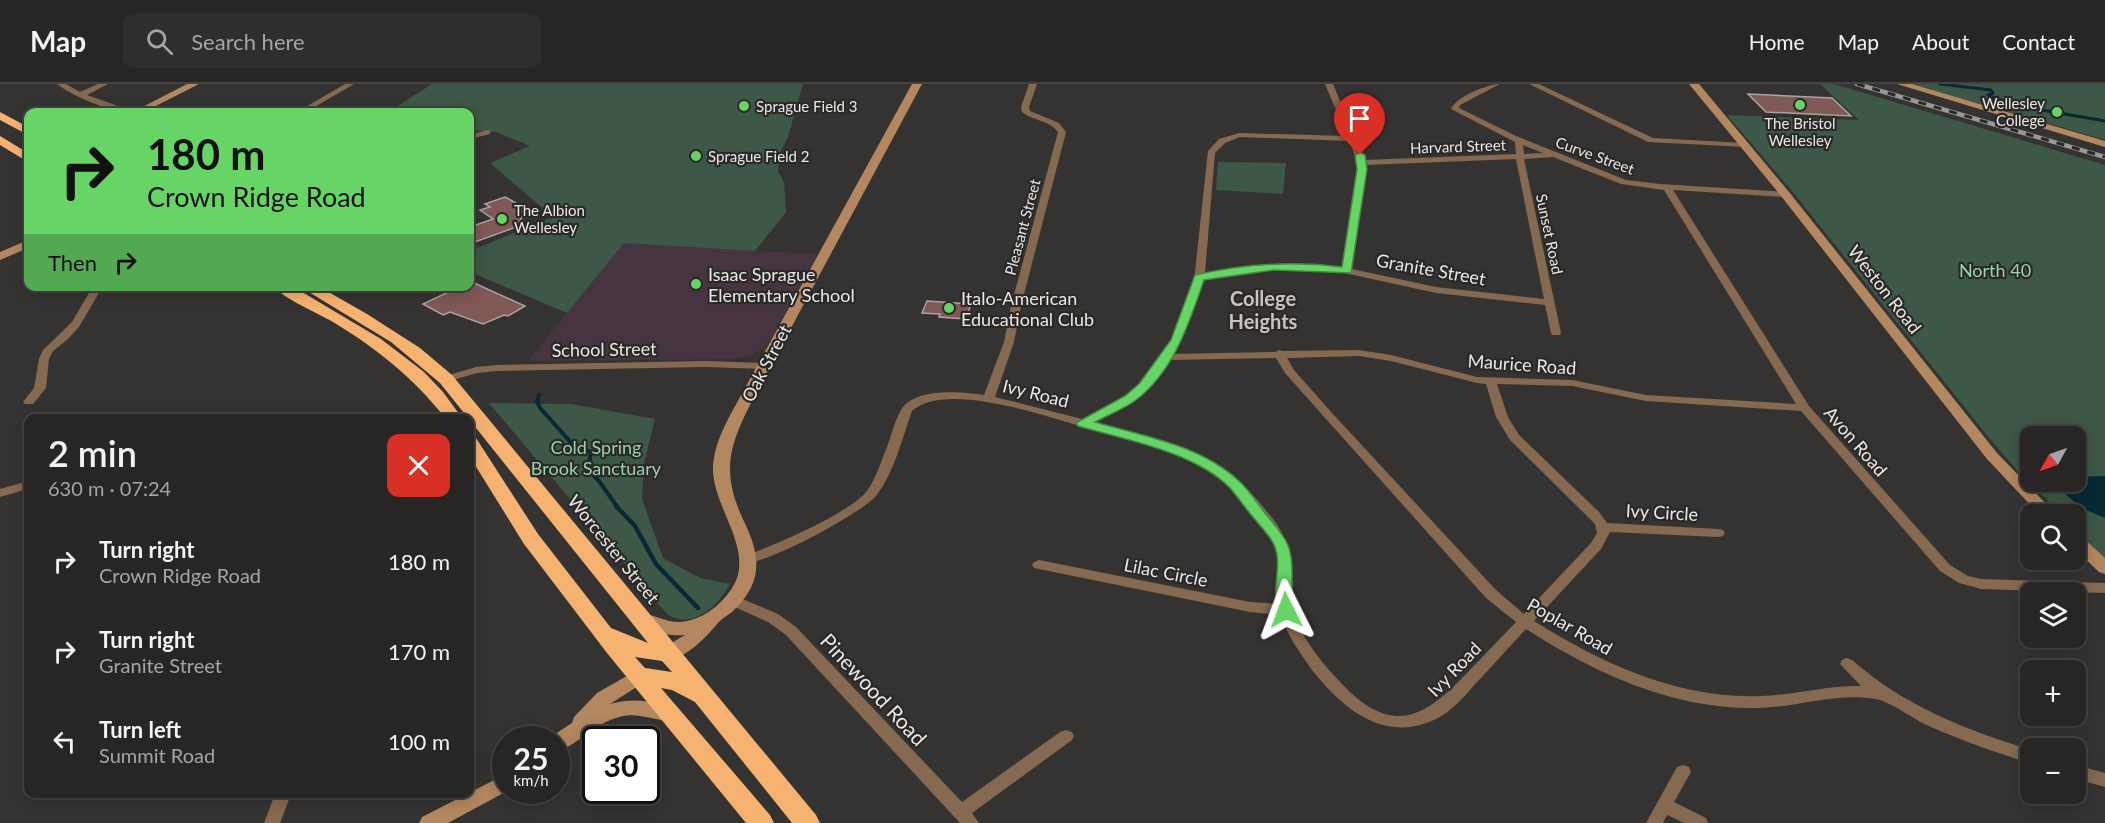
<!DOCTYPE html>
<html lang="en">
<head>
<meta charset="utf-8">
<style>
	:root { --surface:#282625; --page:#302e2d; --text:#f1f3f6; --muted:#a5a5a7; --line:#444342 }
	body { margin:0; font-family:Lato,sans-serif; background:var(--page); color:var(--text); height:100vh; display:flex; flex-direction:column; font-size:22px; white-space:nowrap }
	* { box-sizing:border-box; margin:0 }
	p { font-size:20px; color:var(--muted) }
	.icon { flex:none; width:33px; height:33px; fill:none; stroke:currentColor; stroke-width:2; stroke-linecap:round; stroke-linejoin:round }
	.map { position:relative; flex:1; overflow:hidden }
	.details { position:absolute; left:24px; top:330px; width:450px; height:384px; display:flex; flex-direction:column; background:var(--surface); border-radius:12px; box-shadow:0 3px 15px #0003,0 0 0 2px var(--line) }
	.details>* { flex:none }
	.top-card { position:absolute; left:24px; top:24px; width:450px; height:183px; border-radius:12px; box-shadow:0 3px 15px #0003,0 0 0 2px var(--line); background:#67d466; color:#111; overflow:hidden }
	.needle { width:39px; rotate:230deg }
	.controls { position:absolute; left:2020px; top:342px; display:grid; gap:12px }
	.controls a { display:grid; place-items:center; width:66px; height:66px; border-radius:12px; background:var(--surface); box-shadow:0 3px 15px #0003,0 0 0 2px var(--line); font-size:30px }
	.speed { position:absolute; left:492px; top:642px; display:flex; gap:12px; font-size:30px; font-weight:700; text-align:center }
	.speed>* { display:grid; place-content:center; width:78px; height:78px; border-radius:50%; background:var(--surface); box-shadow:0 3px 15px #0003,0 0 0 2px var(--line); line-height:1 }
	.speed small { font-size:15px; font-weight:400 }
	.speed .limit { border:3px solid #111; border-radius:9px; background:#fff; color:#111 }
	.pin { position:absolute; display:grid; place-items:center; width:51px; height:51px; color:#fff; margin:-62px -26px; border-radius:50% 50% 50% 0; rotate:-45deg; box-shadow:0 0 6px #0007 }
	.pin .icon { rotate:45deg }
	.me { position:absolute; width:66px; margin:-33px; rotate:357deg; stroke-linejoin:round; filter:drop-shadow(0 0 4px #0008) }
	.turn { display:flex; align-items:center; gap:21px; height:126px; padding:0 24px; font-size:27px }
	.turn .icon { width:78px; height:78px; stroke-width:2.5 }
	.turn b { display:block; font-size:42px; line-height:51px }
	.then { display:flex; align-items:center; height:57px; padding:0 24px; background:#0003; gap:12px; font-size:22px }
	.round { display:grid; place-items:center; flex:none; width:63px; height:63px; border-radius:12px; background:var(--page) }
	.headline { display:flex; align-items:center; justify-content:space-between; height:102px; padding:0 24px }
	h1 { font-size:36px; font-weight:600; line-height:45px }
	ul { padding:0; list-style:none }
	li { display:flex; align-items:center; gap:18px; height:90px; padding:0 24px }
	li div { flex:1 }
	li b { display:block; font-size:22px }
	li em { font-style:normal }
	header { display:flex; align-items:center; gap:36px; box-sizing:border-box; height:84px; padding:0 30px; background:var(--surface); border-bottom:2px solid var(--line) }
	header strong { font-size:28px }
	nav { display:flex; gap:33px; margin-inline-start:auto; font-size:21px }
	.search { width:420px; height:54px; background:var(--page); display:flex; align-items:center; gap:15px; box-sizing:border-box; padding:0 21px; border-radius:12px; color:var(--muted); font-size:22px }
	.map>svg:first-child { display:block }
	.education { fill:#463540 }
	.green { fill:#3d5846; fill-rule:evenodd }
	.water { fill:#072933 }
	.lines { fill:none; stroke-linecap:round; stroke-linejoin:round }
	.stream-far2 { stroke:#072933; stroke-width:3 }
	.stream-far1 { stroke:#072933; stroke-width:4 }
	.stream { stroke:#072933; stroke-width:4.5 }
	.building { fill:#805856; stroke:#a8a4a3; stroke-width:1.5 }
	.street { fill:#856950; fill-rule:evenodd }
	.secondary { fill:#b3875f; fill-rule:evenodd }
	.highway { fill:#f6b271; fill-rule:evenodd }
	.rail-casing { stroke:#999896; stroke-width:4.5 }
	.rail { stroke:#2b2927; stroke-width:3; stroke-dasharray:8; stroke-linecap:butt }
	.route { fill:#67d466; stroke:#438a42; stroke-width:1.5 }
	.poi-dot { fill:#67d466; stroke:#2b2927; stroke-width:2 }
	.labels { text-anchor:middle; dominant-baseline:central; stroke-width:4.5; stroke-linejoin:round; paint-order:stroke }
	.far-poi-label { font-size:15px; fill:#e9e8e6; stroke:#2b2927; text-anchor:start }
	.far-street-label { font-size:15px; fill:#e9e8e6; stroke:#2b2927 }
	.street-label { font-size:18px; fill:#e9e8e6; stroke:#2b2927 }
	.park-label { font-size:18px; fill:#97d3ab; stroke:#2b2927 }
	.poi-label { font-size:18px; fill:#e9e8e6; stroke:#2b2927; text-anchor:start }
	.neighbourhood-label { font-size:20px; font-weight:bold; fill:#c7c4c1; stroke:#2b2927 }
	.near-street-label { font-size:21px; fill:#e9e8e6; stroke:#2b2927 }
</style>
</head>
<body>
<header>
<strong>Map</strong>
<div class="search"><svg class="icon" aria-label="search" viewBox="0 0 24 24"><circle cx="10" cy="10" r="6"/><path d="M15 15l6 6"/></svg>Search here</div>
<nav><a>Home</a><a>Map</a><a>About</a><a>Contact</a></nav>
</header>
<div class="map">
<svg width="2105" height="739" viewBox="0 0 2105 739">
	<rect width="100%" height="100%" fill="#353331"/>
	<path class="education" d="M 624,159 L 755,167 L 817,170 L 771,255 L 764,264 L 749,272 L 735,275 L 528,277 Z"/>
	<path class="green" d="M 432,0 L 803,0 L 788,53 L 780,69 L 778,87 L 784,99 L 786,128 L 755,167 L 624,159 L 567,229 L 470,188 L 470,167 L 553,133 L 490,79 L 530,62 L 496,48 L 470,46 L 470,28 L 388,28 Z
		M 1820,0 L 1834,0 L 2105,81 L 2105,478 L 2079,453 L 2084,452 L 2076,444 L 2076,430 L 2062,430 L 2022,392 L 1990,355 L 1792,107 L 1727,31 L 1859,36 ZM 2031,352 L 2076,352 L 2076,398 L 2031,398 Z
		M 1912,0 L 2105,0 L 2105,56 Z
		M 1218,78 L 1286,79 L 1283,110 L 1216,106 Z
		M 489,319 L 571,320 L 655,335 L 644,379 L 642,415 L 663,474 L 700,494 L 730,500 C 718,522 691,548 666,529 Z"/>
	<path class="water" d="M 2105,392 L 2105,434 L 2081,424 L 2061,406 L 2061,402 L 2066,398 L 2076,398 L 2076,393 Z"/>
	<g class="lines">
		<path class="stream-far2" d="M 1940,0 L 1991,6 L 1993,9 L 1988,11 L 1999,16 L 2018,18
			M 2026,20 L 2036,25 L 2105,37"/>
		<path class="stream-far1" d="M 539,311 L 537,317 L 540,324 L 576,364 L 591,368 L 588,386 L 599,397 L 618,424"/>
		<path class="stream" d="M 616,422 L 635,442 L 656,480 L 698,524"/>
	</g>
	<path class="building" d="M 1748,10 L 1832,14 L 1851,32 L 1766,28 Z
		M 505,113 L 527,125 L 516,143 L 475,158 L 470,154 L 470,143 L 493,135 L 480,126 L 490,123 L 485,120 Z
		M 470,197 L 487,205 L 525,222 L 508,232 L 504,231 L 483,240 L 450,228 L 443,231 L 423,220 L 461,202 L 470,202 Z
		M 927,217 L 971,220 L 966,235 L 939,233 L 940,230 L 922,229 Z"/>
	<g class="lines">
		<path class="street" d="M 57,0 L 66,0 L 80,8 L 98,0 L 108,0 L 87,11 L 135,28 C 115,30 73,13 57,0 Z
			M 345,0 L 354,0 L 306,28 L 297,28 Z
			M 1029,0 L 1037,0 L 1029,23 L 1030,27 L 1059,39 L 1066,48 L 1021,222 L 1014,258 L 995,313 L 1082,335 L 1133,308 L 1172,256 L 1194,197 L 1208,67 L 1219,55 L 1239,49 L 1347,52 L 1325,0 L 1333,0 L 1365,76 L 1516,70 L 1515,58 L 1451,25 C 1456,13 1487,0 1500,0 L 1460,21 L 1459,24 L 1516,52 L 1626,96 L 1660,100 L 1788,108 L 1789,110 L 1785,113 L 1673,106 L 1809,322 L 1950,481 L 1968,492 L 1981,495 L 2105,499 L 2105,509 L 1981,505 L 1959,499 L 1940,487 L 1801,327 L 1646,317 L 1572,302 L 1497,300 L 1508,333 L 1519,351 L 1599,428 L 1607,439 L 1718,445 L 1723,446 L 1725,449 L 1723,452 L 1718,453 L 1610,448 L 1601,465 L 1534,537 C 1603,580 1678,615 1761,612 C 1795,611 1828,601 1861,602 L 1840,580 L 1842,576 L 1847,574 L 1852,576 C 1906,623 1964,645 2031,666 L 2031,680 C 1996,668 1962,657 1929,642 C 1915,636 1889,617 1876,615 C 1837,608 1798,623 1759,624 C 1674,626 1596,590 1526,545 C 1510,562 1495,579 1479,596 C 1466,610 1453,627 1436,635 C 1384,660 1343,625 1312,586 C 1300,569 1287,551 1281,531 L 1250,528 L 1034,484 L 1032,481 L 1034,478 L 1039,476 L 1250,518 L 1278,520 C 1277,504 1281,486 1278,470 C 1273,445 1248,420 1231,403 C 1192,365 1130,356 1080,342 C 1042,331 944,297 912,327 C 902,355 894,389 876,412 C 863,428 763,483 745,478 L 743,475 L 745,472 C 776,460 847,431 867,407 C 874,397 879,384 883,373 C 890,358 893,340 901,326 C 915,303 962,308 984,311 L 1004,258 L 1011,222 L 1058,48 C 1049,36 1033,37 1022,28 L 1021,23 ZM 1240,53 L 1349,57 L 1358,79 L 1343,183 C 1297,175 1250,182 1205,189 L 1215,69 L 1225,59 ZM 1523,61 L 1543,69 L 1524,70 ZM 1553,73 L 1621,100 L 1664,106 L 1796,320 L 1646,311 L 1572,296 L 1477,293 L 1391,271 L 1359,266 L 1283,267 L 1279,266 L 1275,268 L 1172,270 L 1182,256 L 1204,195 L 1265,186 L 1318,186 L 1340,188 L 1436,209 L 1545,221 L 1551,249 L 1552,251 L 1560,251 L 1561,249 L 1524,75 ZM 1516,75 L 1544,215 L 1436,203 L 1352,185 L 1366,81 ZM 1359,272 L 1391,277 L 1477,299 L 1486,300 L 1496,333 L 1510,356 L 1595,440 L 1597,449 L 1591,459 L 1524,530 L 1496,506 L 1332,329 L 1294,286 L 1287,274 ZM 1276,274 L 1285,289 L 1486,514 L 1516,538 C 1500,555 1484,571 1468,588 C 1426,632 1394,654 1343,601 C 1324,581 1303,557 1295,531 C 1283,492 1303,476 1273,435 C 1261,420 1248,404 1233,392 C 1194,361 1140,351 1094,338 L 1141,312 L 1168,276 Z
			M 1529,0 L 1539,0 L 1653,54 L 1745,59 L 1749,61 L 1745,63 L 1648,58 Z
			M 487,46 L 490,46 L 490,50 L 470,55 L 470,51 Z
			M 93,202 L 103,202 L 79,243 L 68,255 L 53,267 L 49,275 L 46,304 L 33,320 L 25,320 L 23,318 L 34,304 L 39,275 L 43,266 L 72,238 Z
			M 706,277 L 764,279 L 769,282 L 764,285 L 706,283 L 497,287 L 477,289 L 446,298 L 440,295 L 442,293 L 476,283 L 497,281 Z
			M 28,397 L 28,405 L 0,413 L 0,405 Z
			M 733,511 L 778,530 L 796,543 L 962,718 L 1060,648 L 1066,646 L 1072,648 L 1074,652 L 1072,656 L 972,729 L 979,739 L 960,739 L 786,551 L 768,538 L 728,520 L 726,516 L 728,512 Z
			M 1683,681 L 1689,683 L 1691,688 L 1674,718 L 1706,734 L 1708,739 L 1684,739 L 1667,731 L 1663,739 L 1646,739 L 1677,683 Z
			M 2076,681 L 2105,689 L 2105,703 L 2076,695 Z
			M 275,710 L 291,710 L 280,739 L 264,739 Z"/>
		<path class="secondary" d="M 187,0 L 199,0 L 144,28 L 133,28 Z
			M 912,0 L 922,0 L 754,313 C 731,358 720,385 742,433 C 750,450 758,467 756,486 C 755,502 743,518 732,528 C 727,532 721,535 718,539 C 706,553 682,580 663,574 L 660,569 L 663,564 L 685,551 C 670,552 642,550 634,535 L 637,530 C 652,526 669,545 694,535 C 707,531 719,521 727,511 C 761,472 714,428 713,386 C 713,360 728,335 740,313 Z
			M 1689,0 L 1699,0 L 1789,108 L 1997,369 L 2056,430 L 2039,430 L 1987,375 L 1781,112 Z
			M 1897,0 L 1912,0 L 2105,57 L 2105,63 Z
			M 28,156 L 28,164 L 0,176 L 0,168 Z
			M 2076,451 L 2082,453 L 2105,474 L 2105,490 L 2099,488 L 2076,466 Z
			M 639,585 L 646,587 L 648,592 L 646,597 L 610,620 C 635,613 654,617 678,626 L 681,631 L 678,636 C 665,641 643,628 623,632 C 597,637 580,660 556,668 L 556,656 L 549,654 L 572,639 L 574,633 L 597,609 Z
			M 506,690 L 506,706 L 509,706 L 448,739 L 419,739 L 422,733 Z"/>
		<path class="highway" d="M 0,28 L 28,43 L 28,51 L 0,36 Z
			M 0,52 L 28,69 L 28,78 L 0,61 Z
			M 273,202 L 292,202 L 381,255 L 424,288 L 443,308 L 462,334 L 445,334 C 414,294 376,264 333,238 C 316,228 286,216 273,202 Z
			M 299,202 L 318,202 L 367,230 L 420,264 L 452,291 L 816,731 L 820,739 L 792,739 L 695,618 L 672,606 L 661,604 L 770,731 L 774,739 L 746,739 L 607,569 L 524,460 L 470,373 L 470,353 L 476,354 L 538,450 L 611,544 L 648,559 L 440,299 L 391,258 ZM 635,573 L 662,577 L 672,588 L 645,584 Z"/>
		<g class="rail-casing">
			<path id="rail" d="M 1857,0 L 2105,73"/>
		</g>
		<use href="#rail" class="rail"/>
	</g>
	<path class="route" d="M 1360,68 L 1365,71 L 1367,85 L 1351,189 L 1274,186 L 1204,196 C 1189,239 1174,287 1136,316 C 1124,325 1108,331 1095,338 C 1143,352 1201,361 1239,397 C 1249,406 1257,419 1265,429 C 1286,455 1293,460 1292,494 C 1292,503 1295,524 1292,530 L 1280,530 C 1269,510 1283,484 1275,463 C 1271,452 1260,442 1253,433 C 1245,424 1238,413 1230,404 C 1195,368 1126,356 1078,342 L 1076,339 L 1125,312 L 1139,300 L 1171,256 L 1195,191 C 1243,180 1294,177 1342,183 L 1357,85 L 1355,71 Z"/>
	<g class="poi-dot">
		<circle cx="1800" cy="21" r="6"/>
		<circle cx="744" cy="22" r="6"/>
		<circle cx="2057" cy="28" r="6"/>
		<circle cx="696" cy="72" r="6"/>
		<circle cx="502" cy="135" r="6"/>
		<circle cx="696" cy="200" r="6"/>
		<circle cx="949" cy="224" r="6"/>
	</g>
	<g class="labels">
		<g class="far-poi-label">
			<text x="2045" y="19" text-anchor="end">Wellesley<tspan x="2045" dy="17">College</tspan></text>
			<text x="756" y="22">Sprague Field 3</text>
			<text x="1800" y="39" text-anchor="middle">The Bristol<tspan x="1800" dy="17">Wellesley</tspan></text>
			<text x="708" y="72">Sprague Field 2</text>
			<text x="514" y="126">The Albion<tspan x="514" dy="17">Wellesley</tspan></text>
		</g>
		<g class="far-street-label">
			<text transform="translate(1458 62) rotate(-2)">Harvard Street</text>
			<text transform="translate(1595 71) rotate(20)">Curve Street</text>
			<text transform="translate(1022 143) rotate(-75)">Pleasant Street</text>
			<text transform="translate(1550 150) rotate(78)">Sunset Road</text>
		</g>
		<g class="street-label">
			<text transform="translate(1431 185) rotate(10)">Granite Street</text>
			<text transform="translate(1885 205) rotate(52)">Weston Road</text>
			<text transform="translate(604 265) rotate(-1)">School Street</text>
			<text transform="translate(766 279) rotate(-62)">Oak Street</text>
			<text transform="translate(1522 280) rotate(4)">Maurice Road</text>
			<text transform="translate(1036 309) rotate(14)">Ivy Road</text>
			<text transform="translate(1856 357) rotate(49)">Avon Road</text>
			<text transform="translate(1662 428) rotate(3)">Ivy Circle</text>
			<text transform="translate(614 465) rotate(51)">Worcester Street</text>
			<text transform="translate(1166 488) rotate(11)">Lilac Circle</text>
			<text transform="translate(1570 542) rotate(30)">Poplar Road</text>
			<text transform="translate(1454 585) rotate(-46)">Ivy Road</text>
		</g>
		<g class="park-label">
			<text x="1995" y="186">North 40</text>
			<text x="596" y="363">Cold Spring<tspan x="596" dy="21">Brook Sanctuary</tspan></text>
		</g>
		<g class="poi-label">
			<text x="708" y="190">Isaac Sprague<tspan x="708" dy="21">Elementary School</tspan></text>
			<text x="961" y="214">Italo-American<tspan x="961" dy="21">Educational Club</tspan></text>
		</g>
		<g class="neighbourhood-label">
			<text x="1263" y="214">College<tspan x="1263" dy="23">Heights</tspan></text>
		</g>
		<g class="near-street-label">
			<text transform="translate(874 605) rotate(47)">Pinewood Road</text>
		</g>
	</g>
</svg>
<div class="controls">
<a><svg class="needle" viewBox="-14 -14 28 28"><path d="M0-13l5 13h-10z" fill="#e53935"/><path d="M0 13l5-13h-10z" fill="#a5a5a7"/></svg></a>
<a><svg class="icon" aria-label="search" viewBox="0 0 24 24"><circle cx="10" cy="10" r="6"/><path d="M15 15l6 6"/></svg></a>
<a><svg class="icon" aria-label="layers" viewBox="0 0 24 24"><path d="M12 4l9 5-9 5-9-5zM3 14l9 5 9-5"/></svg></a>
<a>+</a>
<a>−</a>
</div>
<div class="speed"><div>25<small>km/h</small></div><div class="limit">30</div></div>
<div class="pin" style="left:1360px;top:71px;background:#d93025"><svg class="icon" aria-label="arrive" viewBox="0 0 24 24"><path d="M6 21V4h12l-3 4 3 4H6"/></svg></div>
<svg class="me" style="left:1286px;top:526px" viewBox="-20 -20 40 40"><path d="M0-17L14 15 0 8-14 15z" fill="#67d466" stroke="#fff" stroke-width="4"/></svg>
<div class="top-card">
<div class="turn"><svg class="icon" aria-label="right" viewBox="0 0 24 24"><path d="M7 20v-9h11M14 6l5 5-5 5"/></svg><div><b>180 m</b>Crown Ridge Road</div></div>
<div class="then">Then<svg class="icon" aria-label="right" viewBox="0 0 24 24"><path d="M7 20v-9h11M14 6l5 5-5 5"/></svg></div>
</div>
<section class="details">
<div class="headline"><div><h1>2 min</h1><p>630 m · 07:24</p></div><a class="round" style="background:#d93025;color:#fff"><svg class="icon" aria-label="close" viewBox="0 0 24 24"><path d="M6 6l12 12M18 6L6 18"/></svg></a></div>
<ul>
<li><svg class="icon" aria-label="right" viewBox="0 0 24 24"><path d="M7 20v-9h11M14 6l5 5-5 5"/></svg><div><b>Turn right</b><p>Crown Ridge Road</p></div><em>180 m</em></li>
<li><svg class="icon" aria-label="right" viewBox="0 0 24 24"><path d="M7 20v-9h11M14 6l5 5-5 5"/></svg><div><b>Turn right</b><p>Granite Street</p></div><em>170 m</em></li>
<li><svg class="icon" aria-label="left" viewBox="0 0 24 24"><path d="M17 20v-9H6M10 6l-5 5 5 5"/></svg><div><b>Turn left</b><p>Summit Road</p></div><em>100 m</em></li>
</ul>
</section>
</div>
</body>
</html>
